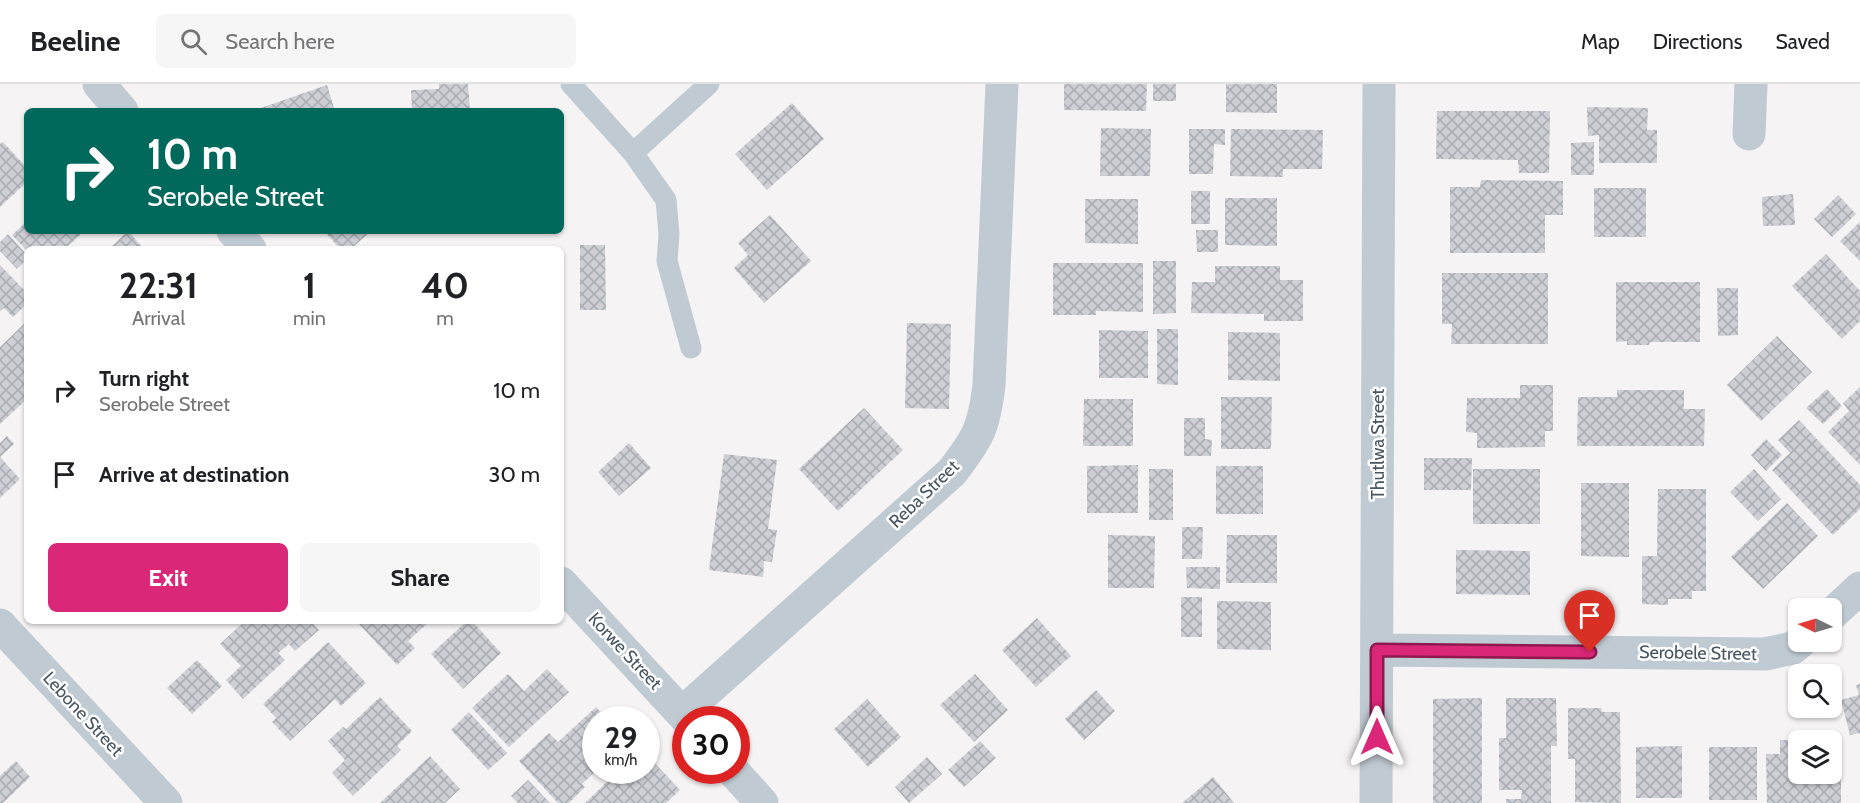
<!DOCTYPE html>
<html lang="en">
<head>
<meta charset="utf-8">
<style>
	:root { --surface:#fff; --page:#f6f6f6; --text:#202124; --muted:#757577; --line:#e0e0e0; --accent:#db2777 }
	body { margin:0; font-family:Cabin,sans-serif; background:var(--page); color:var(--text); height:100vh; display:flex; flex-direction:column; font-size:22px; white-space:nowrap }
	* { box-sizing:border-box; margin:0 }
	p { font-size:20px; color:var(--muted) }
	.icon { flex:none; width:33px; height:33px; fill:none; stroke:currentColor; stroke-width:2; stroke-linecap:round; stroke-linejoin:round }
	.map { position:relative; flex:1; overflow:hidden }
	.drawer { position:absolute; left:24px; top:162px; width:540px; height:378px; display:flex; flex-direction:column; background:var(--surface); border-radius:9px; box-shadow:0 2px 4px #0004 }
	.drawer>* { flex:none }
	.top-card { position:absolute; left:24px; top:24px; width:540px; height:126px; border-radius:9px; box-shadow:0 2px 4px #0004; background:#00695c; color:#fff; overflow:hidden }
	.needle { width:39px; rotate:275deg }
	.fabs { position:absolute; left:1788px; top:514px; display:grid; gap:12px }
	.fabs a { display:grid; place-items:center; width:54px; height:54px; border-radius:9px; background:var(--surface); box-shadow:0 2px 4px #0004; font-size:30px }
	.speed { position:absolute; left:582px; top:622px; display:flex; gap:12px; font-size:30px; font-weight:700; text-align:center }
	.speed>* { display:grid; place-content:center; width:78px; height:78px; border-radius:50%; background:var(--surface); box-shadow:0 2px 4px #0004; line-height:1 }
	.speed small { font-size:15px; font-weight:400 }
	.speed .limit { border:9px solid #d22; background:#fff; color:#111 }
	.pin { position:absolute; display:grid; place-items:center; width:51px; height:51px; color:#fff; margin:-62px -26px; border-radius:50% 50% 50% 0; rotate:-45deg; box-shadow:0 0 6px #0007 }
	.pin .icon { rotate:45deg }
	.me { position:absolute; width:66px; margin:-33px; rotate:0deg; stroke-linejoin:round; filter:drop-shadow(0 0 4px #0008) }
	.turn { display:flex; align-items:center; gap:21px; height:126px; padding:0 24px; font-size:27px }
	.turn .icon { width:78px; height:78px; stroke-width:2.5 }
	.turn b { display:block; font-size:42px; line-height:51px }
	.eta { display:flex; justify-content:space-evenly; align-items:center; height:102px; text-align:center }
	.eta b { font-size:36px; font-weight:700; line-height:42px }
	.primary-button { display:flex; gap:12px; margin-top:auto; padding:12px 24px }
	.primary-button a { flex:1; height:69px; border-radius:9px; background:var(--accent); color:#fff; font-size:24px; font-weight:700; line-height:69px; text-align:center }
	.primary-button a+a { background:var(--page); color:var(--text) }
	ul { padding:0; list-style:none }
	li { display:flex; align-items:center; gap:18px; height:84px; padding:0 24px }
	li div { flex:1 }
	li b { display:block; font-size:22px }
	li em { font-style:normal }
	header { display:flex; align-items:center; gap:36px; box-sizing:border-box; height:84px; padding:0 30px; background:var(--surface); border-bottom:2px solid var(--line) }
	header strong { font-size:28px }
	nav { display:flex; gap:33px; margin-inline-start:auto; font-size:21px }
	.search { width:420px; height:54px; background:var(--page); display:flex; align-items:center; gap:15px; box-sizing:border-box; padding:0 21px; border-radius:9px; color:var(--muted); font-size:22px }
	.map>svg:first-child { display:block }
	.building { fill:url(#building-cross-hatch) }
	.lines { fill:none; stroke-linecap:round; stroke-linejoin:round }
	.service { stroke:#c0cad2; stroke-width:21 }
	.minor { stroke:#c0cad2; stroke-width:33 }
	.route-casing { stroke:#8e194d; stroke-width:15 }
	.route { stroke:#db2777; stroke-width:10 }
	.labels { text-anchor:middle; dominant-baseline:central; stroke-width:5; stroke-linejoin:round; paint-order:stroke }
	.street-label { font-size:18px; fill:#495661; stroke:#fff }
</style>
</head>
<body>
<header>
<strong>Beeline</strong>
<div class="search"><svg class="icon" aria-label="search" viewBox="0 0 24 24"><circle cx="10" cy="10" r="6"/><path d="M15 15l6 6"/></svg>Search here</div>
<nav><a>Map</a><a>Directions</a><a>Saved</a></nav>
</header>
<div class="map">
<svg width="1860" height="719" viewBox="0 0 1860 719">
	<defs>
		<pattern id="building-cross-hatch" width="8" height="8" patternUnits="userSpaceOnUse" patternTransform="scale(1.5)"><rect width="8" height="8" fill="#cdcfd5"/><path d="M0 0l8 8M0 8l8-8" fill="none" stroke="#a8abb0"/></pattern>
	</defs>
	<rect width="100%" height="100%" fill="#f5f3f3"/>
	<path class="building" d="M 439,0 L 468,0 L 470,27 L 412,27 L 411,6 L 439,5 Z
		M 1064,0 L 1147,0 L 1146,27 L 1064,26 Z
		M 1153,0 L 1176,0 L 1176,17 L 1153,17 Z
		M 1226,0 L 1277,0 L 1277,29 L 1226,28 Z
		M 327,1 L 335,27 L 258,27 L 258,25 Z
		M 792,19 L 824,55 L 767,106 L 735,70 Z
		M 1587,23 L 1648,24 L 1647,46 L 1657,46 L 1657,79 L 1599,79 L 1599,51 L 1588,52 Z
		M 1437,27 L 1550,27 L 1549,89 L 1519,89 L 1518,76 L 1436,75 Z
		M 1101,44 L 1151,45 L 1150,92 L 1100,92 Z
		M 1189,45 L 1225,45 L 1225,61 L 1214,60 L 1213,90 L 1189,90 Z
		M 1231,45 L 1323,46 L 1322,85 L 1283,85 L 1283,93 L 1230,92 Z
		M 3,58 L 27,84 L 27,98 L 0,123 L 0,60 Z
		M 1594,58 L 1594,91 L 1571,91 L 1571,59 Z
		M 1481,96 L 1563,97 L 1563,131 L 1545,131 L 1545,169 L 1450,169 L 1450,103 L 1480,103 Z
		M 1594,104 L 1646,104 L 1646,153 L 1594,153 Z
		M 1191,107 L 1210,107 L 1210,140 L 1191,140 Z
		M 1793,110 L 1795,141 L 1763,142 L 1762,113 Z
		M 1838,111 L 1856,130 L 1832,153 L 1814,135 Z
		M 1225,114 L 1277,114 L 1277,162 L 1225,161 Z
		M 1085,115 L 1138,115 L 1138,160 L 1085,159 Z
		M 770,131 L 811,177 L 764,219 L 734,184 L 748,171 L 738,159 Z
		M 27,137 L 27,147 L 77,147 L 80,151 L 65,165 L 27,165 L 27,167 L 12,151 Z
		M 1860,138 L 1860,177 L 1840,157 Z
		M 1196,146 L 1218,146 L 1218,168 L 1197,168 Z
		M 128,147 L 144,165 L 109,165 Z
		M 324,147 L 371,147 L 351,165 L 340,165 Z
		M 8,150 L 27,171 L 27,175 L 17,185 L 0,167 L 0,158 Z
		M 580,161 L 605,161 L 606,226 L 580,226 Z
		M 1826,170 L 1860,207 L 1860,237 L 1842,255 L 1792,202 Z
		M 1153,177 L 1176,177 L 1176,229 L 1153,230 Z
		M 1053,179 L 1143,179 L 1143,228 L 1096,227 L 1096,231 L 1053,231 Z
		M 0,181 L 27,209 L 27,220 L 13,233 L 4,224 L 0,227 Z
		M 1215,182 L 1280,182 L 1280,196 L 1303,196 L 1303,237 L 1264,237 L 1264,230 L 1191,229 L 1192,198 L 1215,198 Z
		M 1442,189 L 1548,189 L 1548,260 L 1451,260 L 1452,240 L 1442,240 Z
		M 1616,198 L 1700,198 L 1700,258 L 1650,258 L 1649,261 L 1627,261 L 1627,257 L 1616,258 Z
		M 1717,204 L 1738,204 L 1738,251 L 1718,252 Z
		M 27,237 L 27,315 L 0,340 L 0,263 Z
		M 907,239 L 951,240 L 949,325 L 905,324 Z
		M 1157,245 L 1178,245 L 1178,301 L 1157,300 Z
		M 1099,246 L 1148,247 L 1148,294 L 1099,294 Z
		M 1228,248 L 1280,249 L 1280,297 L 1228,296 Z
		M 1777,252 L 1812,288 L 1761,337 L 1727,301 Z
		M 1520,301 L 1553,301 L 1553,347 L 1545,347 L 1545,363 L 1477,364 L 1477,349 L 1466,348 L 1467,314 L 1520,314 Z
		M 1860,303 L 1860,381 L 1828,348 L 1849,327 L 1843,319 Z
		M 1827,305 L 1842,322 L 1823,340 L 1806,324 Z
		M 1617,306 L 1684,306 L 1684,325 L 1705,325 L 1704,362 L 1577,362 L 1578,313 L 1617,313 Z
		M 1221,313 L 1272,313 L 1271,365 L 1221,365 Z
		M 1084,315 L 1133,315 L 1133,362 L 1083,362 Z
		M 864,324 L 903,366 L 838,427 L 799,385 Z
		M 1184,334 L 1205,334 L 1205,355 L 1212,356 L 1211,372 L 1184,372 Z
		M 1799,336 L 1860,401 L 1860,425 L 1833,451 L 1772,386 L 1790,369 L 1778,356 Z
		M 7,352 L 14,360 L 0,373 L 20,395 L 0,414 L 0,359 Z
		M 1766,355 L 1782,371 L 1766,387 L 1751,371 Z
		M 629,359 L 651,384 L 619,412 L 598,388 Z
		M 724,370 L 777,376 L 768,445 L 777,446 L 772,478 L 764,477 L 763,493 L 709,486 Z
		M 1424,374 L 1472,374 L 1471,406 L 1424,406 Z
		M 1138,381 L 1138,429 L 1087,429 L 1087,382 Z
		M 1216,382 L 1263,382 L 1263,430 L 1216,430 Z
		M 1149,385 L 1173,385 L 1173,436 L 1149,436 Z
		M 1473,385 L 1540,385 L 1540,440 L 1473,440 Z
		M 1754,385 L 1781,415 L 1758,437 L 1730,408 Z
		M 1581,399 L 1629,399 L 1629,473 L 1581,472 Z
		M 1658,405 L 1706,405 L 1706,507 L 1692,507 L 1692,515 L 1668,515 L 1668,521 L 1642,520 L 1642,472 L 1657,472 Z
		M 1787,419 L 1818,452 L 1763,505 L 1731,473 Z
		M 1182,443 L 1203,443 L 1202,475 L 1182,475 Z
		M 1108,451 L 1155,452 L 1154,504 L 1108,504 Z
		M 1227,451 L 1277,451 L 1277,499 L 1226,499 Z
		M 1456,466 L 1530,467 L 1530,511 L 1456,510 Z
		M 1186,483 L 1220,483 L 1220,505 L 1187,504 Z
		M 1181,513 L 1202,513 L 1202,553 L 1181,553 Z
		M 1217,517 L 1271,518 L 1271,566 L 1217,565 Z
		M 1037,534 L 1071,572 L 1036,603 L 1002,566 Z
		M 245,537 L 313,537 L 311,538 L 319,546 L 295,567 L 289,560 L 278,569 L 285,576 L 243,615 L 226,596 L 241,582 L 220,560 Z
		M 363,537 L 430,537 L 408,557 L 415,564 L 397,581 L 359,540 Z
		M 467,537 L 472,537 L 501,569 L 463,605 L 431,570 Z
		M 328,558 L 366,599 L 341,622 L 335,615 L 290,657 L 272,638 L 276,634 L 263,620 Z
		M 197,576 L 222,602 L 192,630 L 167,604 Z
		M 547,585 L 569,608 L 509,663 L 472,624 L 508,590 L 524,607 Z
		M 975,590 L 1008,626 L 974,658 L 940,621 Z
		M 1860,600 L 1860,649 L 1850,651 L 1841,616 L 1859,611 L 1856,601 Z
		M 1096,606 L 1115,627 L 1084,656 L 1065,635 Z
		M 380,613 L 412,647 L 397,662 L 401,666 L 353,712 L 332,689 L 345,676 L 328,657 L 343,643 L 346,645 Z
		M 1482,614 L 1482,719 L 1433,719 L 1433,615 Z
		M 1506,614 L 1556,614 L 1557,662 L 1551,662 L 1551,719 L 1506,719 L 1506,715 L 1521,715 L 1522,706 L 1499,706 L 1499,654 L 1506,654 Z
		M 867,615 L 901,653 L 868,683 L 834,645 Z
		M 596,623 L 608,636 L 596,636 L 596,687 L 582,700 L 585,703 L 569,719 L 558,719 L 519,677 L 549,649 L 558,658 Z
		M 1568,624 L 1601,624 L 1602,628 L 1620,628 L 1621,719 L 1575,718 L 1575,675 L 1568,675 Z
		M 469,628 L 507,669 L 488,686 L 451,646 Z
		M 1780,656 L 1798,656 L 1798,690 L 1822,690 L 1822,694 L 1841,694 L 1841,719 L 1767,719 L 1766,670 L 1780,670 Z
		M 980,657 L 996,674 L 964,703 L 948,686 Z
		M 1682,662 L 1682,714 L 1636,714 L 1636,663 Z
		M 1709,663 L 1757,663 L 1757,716 L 1709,716 Z
		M 430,672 L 460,705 L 445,719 L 380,719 Z
		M 927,673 L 942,690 L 909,719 L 895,703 Z
		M 650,674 L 680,706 L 666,719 L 585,719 L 616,689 L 624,699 L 637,687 L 646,687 L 646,678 Z
		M 16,677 L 30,693 L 3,719 L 0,719 L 0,692 Z
		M 1213,693 L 1234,719 L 1182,719 Z
		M 528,696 L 550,719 L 518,719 L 511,712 Z"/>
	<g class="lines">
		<path class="service" d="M 571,0 L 633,69 L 666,116 L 669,150 L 667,177 L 691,264
			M 633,69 L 709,0"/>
		<path class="minor" d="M 99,0 L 122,27
			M 1749,50 L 1751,0
			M 233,147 L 250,165
			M 561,499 L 688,636
			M 1832,530 L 1860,504
			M 0,541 L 166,719
			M 1377,566 L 1765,570 L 1793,564 L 1800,558
			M 682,629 L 952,388 C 978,354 984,344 989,301 L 1002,0
			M 733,687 L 762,719
			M 1376,719 L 1379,0"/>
	</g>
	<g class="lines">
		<g class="route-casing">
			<path id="route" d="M 1377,653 L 1377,566 L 1590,568"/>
		</g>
		<use href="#route" class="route"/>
	</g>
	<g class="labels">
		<g class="street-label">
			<text transform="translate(1378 360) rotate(-90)">Thutlwa Street</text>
			<text transform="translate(924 410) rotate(-44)">Reba Street</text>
			<text transform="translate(625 567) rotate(47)">Korwe Street</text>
			<text transform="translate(1698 569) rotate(1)">Serobele Street</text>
			<text transform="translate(83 630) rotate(47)">Lebone Street</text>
		</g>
	</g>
</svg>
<div class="fabs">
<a><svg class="needle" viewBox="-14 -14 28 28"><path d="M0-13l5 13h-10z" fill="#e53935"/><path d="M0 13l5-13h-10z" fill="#757577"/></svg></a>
<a><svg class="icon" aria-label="search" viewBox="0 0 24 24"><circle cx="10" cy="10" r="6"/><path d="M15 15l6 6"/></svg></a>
<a><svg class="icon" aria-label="layers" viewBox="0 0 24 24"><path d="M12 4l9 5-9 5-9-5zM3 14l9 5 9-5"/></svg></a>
</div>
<div class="speed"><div>29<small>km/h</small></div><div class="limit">30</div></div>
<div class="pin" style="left:1590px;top:568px;background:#d93025"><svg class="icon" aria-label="arrive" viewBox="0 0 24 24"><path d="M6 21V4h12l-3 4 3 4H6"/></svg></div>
<svg class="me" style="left:1377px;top:653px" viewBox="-20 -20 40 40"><path d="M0-17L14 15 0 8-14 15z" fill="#db2777" stroke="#fff" stroke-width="4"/></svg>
<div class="top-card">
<div class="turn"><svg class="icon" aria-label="right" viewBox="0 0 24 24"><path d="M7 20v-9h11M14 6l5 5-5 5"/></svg><div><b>10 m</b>Serobele Street</div></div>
</div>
<section class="drawer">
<div class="eta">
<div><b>22:31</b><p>Arrival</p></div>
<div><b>1</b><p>min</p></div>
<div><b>40</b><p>m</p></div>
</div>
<ul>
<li><svg class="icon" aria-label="right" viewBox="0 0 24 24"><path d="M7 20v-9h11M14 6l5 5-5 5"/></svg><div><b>Turn right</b><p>Serobele Street</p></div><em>10 m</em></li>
<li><svg class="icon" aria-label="arrive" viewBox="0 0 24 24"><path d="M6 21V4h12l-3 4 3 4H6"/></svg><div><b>Arrive at destination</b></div><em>30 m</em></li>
</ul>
<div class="primary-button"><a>Exit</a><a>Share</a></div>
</section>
</div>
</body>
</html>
